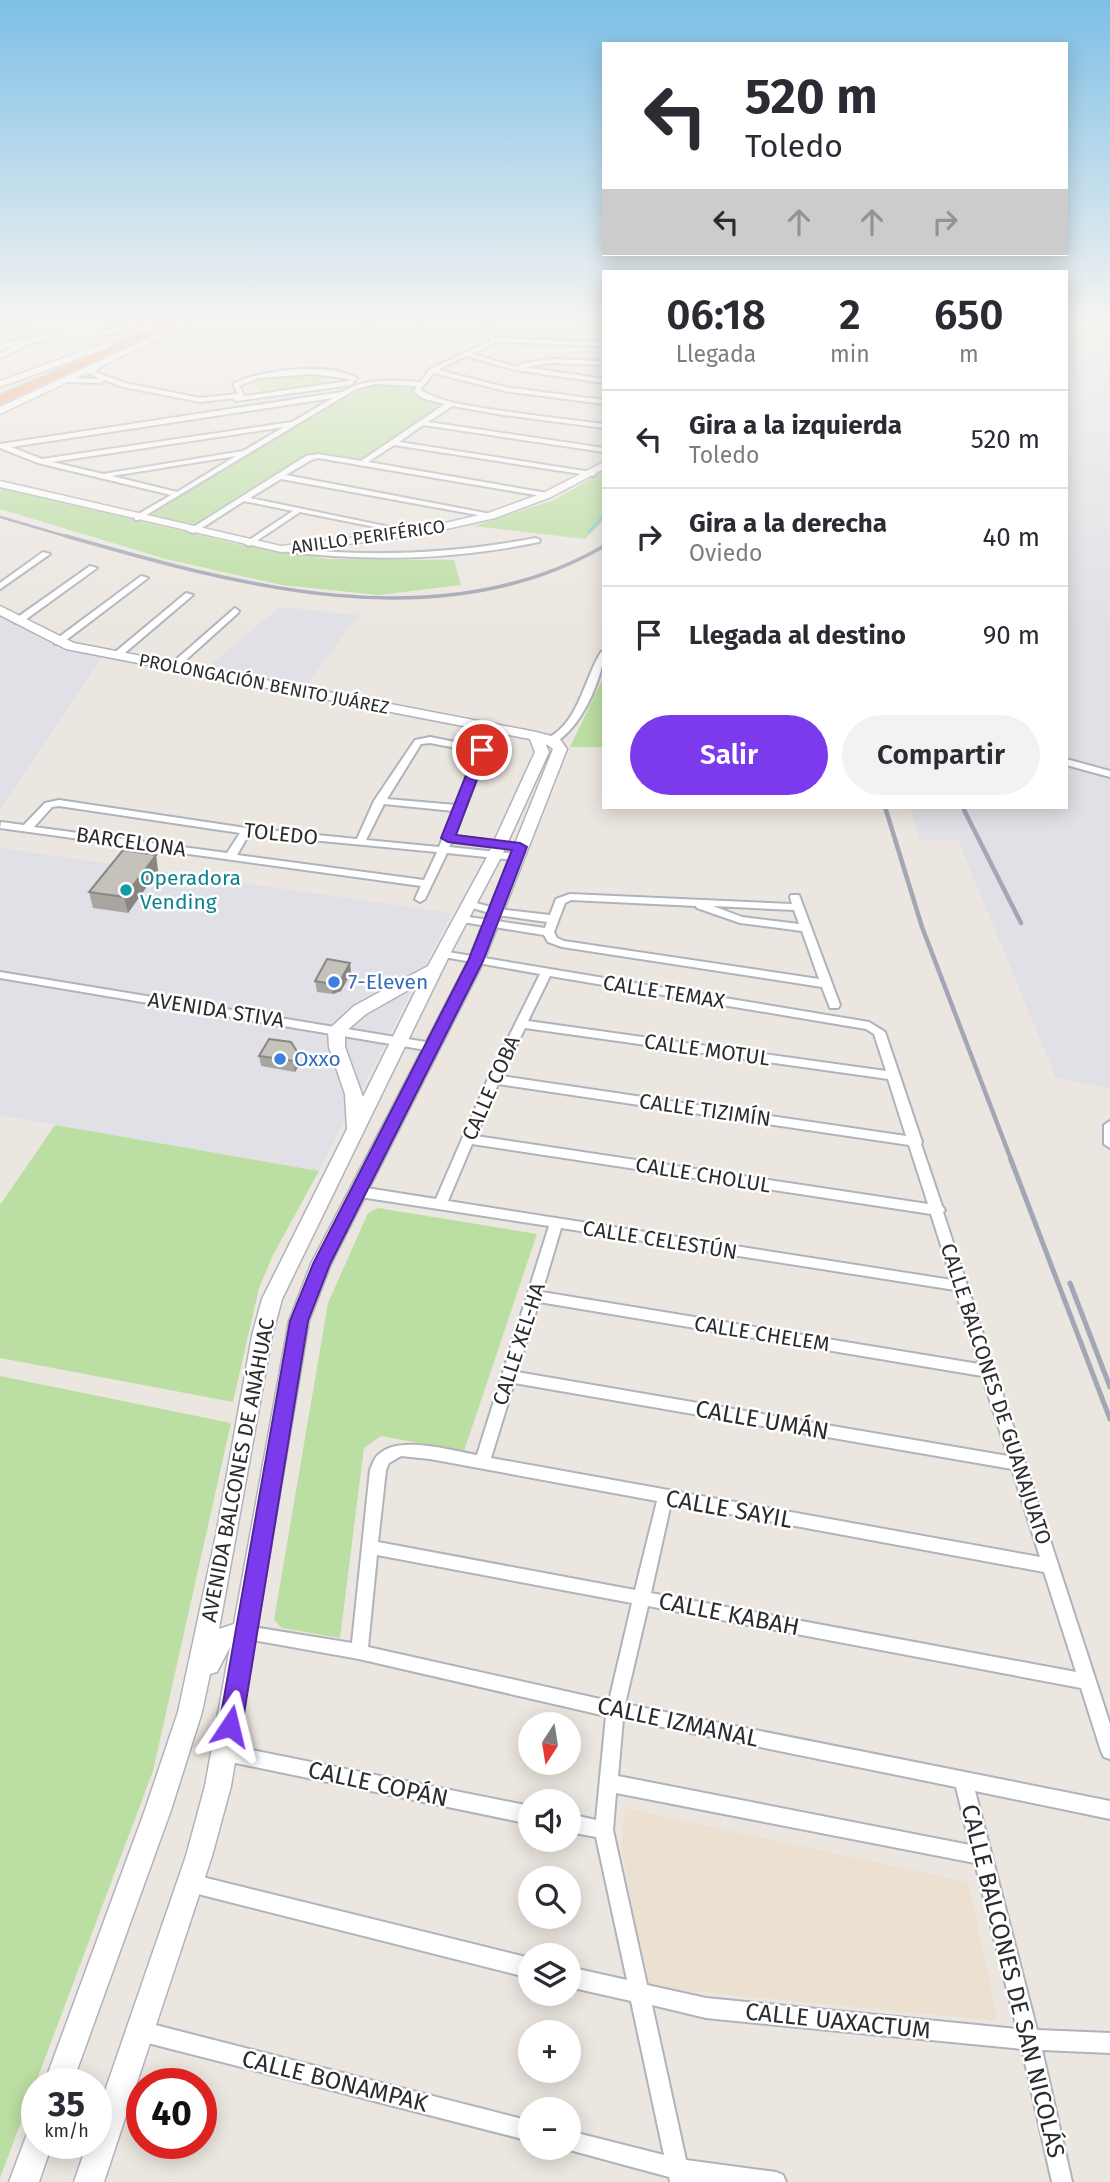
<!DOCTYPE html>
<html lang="es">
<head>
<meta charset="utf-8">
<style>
	:root { --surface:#fff; --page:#f2f2f3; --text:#2b2b33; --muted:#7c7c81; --line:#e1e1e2; --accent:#7c3aed }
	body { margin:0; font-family:"Fira Sans",sans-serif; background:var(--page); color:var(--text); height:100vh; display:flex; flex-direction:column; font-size:26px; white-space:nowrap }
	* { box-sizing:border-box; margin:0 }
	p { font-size:23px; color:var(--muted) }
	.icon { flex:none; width:38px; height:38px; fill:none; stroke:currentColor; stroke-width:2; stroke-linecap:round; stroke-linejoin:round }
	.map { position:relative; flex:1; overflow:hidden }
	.details { position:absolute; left:602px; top:270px; width:466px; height:539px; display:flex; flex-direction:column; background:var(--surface); border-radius:0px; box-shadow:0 4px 18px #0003 }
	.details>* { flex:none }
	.hud { position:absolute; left:602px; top:42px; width:466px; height:214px; border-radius:0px; box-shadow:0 4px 18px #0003; background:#fff; color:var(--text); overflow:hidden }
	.needle { width:46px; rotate:192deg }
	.tools { position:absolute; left:518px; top:1712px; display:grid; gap:14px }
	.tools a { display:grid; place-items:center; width:63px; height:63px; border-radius:50%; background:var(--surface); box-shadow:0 4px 18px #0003; font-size:35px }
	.speed { position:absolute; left:21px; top:2068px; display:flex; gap:14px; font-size:35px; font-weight:700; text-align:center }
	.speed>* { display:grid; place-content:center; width:91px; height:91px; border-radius:50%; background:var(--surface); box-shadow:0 4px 18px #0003; line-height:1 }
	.speed small { font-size:18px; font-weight:400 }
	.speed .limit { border:10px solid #d22; background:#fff; color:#111 }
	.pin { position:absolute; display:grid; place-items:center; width:60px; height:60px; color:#fff; margin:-30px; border:4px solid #fff; border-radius:50%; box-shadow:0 2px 7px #0007 }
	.me { position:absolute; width:77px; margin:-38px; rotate:10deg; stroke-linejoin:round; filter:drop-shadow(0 0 5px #0008) }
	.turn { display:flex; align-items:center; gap:24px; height:147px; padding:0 28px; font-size:32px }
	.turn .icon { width:91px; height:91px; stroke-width:2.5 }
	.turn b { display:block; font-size:49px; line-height:60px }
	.lanes { display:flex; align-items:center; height:66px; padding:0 28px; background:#0003; justify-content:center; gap:35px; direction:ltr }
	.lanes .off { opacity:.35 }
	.eta { display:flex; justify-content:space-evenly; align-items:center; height:119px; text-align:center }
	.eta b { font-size:42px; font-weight:600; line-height:49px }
	.button { display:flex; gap:14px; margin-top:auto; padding:14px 28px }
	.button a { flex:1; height:80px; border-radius:42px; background:var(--accent); color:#fff; font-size:28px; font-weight:600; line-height:80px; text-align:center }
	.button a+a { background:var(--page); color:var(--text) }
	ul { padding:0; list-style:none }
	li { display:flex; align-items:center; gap:21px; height:98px; padding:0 28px; border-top:2px solid var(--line) }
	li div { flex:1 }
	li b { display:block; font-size:26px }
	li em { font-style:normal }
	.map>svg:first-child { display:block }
	.industrial { fill:#e1e0e6 }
	.education { fill:#ece1d1 }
	.green { fill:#bbdea2 }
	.pitch { fill:#cce49f }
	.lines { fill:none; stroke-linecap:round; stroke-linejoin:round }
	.stream { stroke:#7dd0e4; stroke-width:2.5 }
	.street-casing { stroke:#b0b3bb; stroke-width:4 }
	.secondary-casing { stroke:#b0b3bb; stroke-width:3 }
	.highway-casing { stroke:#c4c4c4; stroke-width:3 }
	.street { fill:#fff; fill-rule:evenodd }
	.secondary { fill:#fff; fill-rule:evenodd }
	.highway { fill:#f09968; fill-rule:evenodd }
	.rail-far3 { stroke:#a3a7b5; stroke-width:2.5 }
	.rail-far2 { stroke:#a3a7b5; stroke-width:3.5 }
	.rail-far1 { stroke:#a3a7b5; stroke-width:4.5 }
	.rail { stroke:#a3a7b5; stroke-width:5 }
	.wall { fill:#a9a6a1 }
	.shaded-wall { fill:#8a8783 }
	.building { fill:#c5c1bb; stroke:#8a8783; stroke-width:2 }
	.route { fill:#7c3aed; stroke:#51269a; stroke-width:2 }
	.culture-dot { fill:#0f9aa8; stroke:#fff; stroke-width:2.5 }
	.shop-dot { fill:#3f7fe0; stroke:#fff; stroke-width:2.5 }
	.labels { text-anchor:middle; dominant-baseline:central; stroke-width:5; stroke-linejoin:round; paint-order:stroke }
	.far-street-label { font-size:18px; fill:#2c2c2c; stroke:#fff }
	.street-label { font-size:21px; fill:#2c2c2c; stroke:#fff }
	.culture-label { font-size:21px; fill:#0d838f; stroke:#fff; text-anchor:start }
	.shop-label { font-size:21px; fill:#366cbe; stroke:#fff; text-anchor:start }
	.near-street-label { font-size:24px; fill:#2c2c2c; stroke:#fff }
</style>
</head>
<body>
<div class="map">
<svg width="1110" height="2182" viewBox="0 0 1110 2182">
	<rect width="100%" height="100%" fill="#ece6e0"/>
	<path class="industrial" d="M 1066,323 L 1110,323 L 1110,1088 L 1056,1078 L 958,840 L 919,840 L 910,807 L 1066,807 Z
		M 279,607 L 359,615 L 305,686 L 208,667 Z
		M 0,616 L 59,648 L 102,657 L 0,810 Z
		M 0,848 L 452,913 L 319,1171 L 0,1115 Z"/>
	<path class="education" d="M 625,1808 L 968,1882 L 998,2021 L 648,1987 L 621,1847 Z"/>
	<path class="green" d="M 371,384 L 413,386 L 416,396 L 448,403 L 358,461 L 313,454 L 189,527 L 147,517 L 360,387 Z
		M 604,471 L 604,520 L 585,539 L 474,526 L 554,500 Z
		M 0,488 L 241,545 L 328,559 L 454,560 L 461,585 L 379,595 L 282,585 L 166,559 L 0,509 Z
		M 604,676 L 604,747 L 570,747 Z
		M 55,1125 L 319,1171 L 273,1255 L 259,1288 L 233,1402 L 0,1358 L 0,1205 Z
		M 378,1208 L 537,1234 L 464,1451 L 381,1436 L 364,1448 L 340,1638 L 282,1628 L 274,1620 L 328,1303 L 368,1213 Z
		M 0,1376 L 231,1423 L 153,1771 L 0,2178 Z"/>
	<path class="pitch" d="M 306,373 L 316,374 L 326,384 L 263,393 L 252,381 Z"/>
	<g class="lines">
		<path class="stream" d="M 589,532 L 604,515"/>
		<g class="street-casing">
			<path id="street" d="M 128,323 L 134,323 L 127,332 L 124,330 Z
				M 368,323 L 375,323 L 369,328 L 365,328 Z
				M 426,323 L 432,323 L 426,330 L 423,328 Z
				M 485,323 L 491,323 L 489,331 L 498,338 L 604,342 L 604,346 L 497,342 L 472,354 L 518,367 L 521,364 L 551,359 L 604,361 L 604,365 L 551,363 L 524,367 L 604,379 L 604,383 L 515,370 L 466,356 L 438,370 L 505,387 L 604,400 L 604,404 L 505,391 L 434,373 L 420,390 C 441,402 465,405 489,409 C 527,415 565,419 604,424 L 604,428 L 504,415 L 452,406 L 428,422 L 604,448 L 604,452 L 423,425 L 399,442 L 591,472 L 595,474 L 594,476 L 394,445 L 368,462 L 547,493 L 551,495 L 547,497 L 318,458 L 311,460 L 286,475 L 491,514 L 494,514 L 494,518 L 281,479 L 250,498 L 419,533 L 415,535 L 300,512 L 249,546 L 245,544 L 246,542 L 293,511 L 244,501 L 194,533 L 187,531 L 306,456 L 318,454 L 361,461 L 445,404 L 425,399 L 414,392 L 417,386 L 375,384 L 356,389 L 138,520 L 135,520 L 135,516 L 171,495 L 38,463 L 0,448 L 0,444 L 342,392 C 367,378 392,380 420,382 L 430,369 L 492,340 L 483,332 ZM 333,398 L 292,422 L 42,459 L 11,447 ZM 284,427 L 243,451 L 103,474 L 52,462 ZM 236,456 L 177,492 L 112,476 Z
				M 581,323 L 604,323 L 604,326 Z
				M 0,326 L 27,329 L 39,339 L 0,358 L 0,354 L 32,338 L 23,332 L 0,330 Z
				M 101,361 L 104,363 L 95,372 L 125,383 L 200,398 L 238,394 L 233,384 C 262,369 328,362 357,378 L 351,385 L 236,401 L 233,398 L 200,402 L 123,387 L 104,380 L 101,383 L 63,382 L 60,380 L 63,378 L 101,379 L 88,373 ZM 312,374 L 350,379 L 349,381 L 245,396 L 239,386 L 259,378 Z
				M 536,538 L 540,540 L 539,542 C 453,560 367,562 281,551 L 277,549 L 281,547 C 367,558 450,554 536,538 Z
				M 43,552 L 50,554 L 0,589 L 0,583 Z
				M 90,566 L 97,568 L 21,623 L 15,623 L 15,619 Z
				M 141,576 L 148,578 L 61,644 L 55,644 L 55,640 Z
				M 186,593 L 193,595 L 120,657 L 114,657 L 114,653 Z
				M 235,608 L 239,611 L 238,613 L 178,667 L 172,667 L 172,663 Z
				M 604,651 C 604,678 574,747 542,745 L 542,741 C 579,726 582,683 601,652 Z
				M 488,735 L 493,738 L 454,836 L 520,844 L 525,847 L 520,850 L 452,842 L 449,847 L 516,854 L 521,857 L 516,860 L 447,853 L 425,899 L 420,902 L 415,899 L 421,886 L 0,828 L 1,822 L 24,825 L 45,803 L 59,800 L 246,828 L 357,839 L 374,801 L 415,740 L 430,737 L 480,747 L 485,736 ZM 430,743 L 478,752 L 456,805 L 387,799 L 421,744 ZM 384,804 L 454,811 L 439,847 L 366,840 ZM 59,806 L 240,833 L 227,853 L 34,827 L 52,807 ZM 249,834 L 437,852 L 424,880 L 237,855 Z
				M 1066,759 L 1110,771 L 1110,777 L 1066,765 Z
				M 570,894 L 792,904 L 790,897 L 791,895 L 799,895 L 840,1005 L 838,1008 L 830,1008 L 822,987 L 562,947 L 548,942 L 544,935 L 462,922 L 457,919 L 462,916 L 545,928 L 547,922 L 497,915 L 465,906 L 464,904 L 469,901 L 498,909 L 550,915 L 556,899 ZM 571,900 L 696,906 L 697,908 L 740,923 L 802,931 L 819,979 L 564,941 L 557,938 L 554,932 L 565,903 ZM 713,906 L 794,910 L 799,924 L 742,917 Z
				M 442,951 L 869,1022 L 885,1032 L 922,1142 L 921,1144 L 942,1206 L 945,1210 L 943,1212 L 994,1368 L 997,1372 L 996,1374 L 1110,1724 L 1110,1759 L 1104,1757 L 1101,1751 L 1081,1688 L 648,1606 L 625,1704 L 1110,1801 L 1110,1819 L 975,1791 L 1037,2030 L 1110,2033 L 1110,2053 L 1042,2050 L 1072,2182 L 1052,2182 L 1022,2049 L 706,2018 L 652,2005 L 686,2160 L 776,2172 L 783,2175 L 786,2182 L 670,2182 L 669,2177 L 562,2148 L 569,2147 L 569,2131 L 664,2155 L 631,2001 L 569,1987 L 569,1967 L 627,1980 L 596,1837 L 569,1832 L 569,1814 L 596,1820 L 606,1716 L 359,1659 L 241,1638 L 239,1633 L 241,1628 L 247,1626 L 352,1643 L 370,1470 C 372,1466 374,1458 378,1455 C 398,1434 452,1451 477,1455 L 549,1226 L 360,1197 L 355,1195 L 353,1192 L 355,1189 L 360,1187 L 436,1199 L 488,1079 L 540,974 L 438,956 L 436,954 ZM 550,976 L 866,1029 L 874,1034 L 886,1071 L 528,1021 ZM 525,1028 L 888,1079 L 906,1136 L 501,1076 ZM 498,1084 L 909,1145 L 928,1204 L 476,1136 ZM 472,1144 L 931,1214 L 952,1280 L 448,1201 ZM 561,1228 L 955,1290 L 979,1364 L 542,1292 ZM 539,1302 L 982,1376 L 1008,1456 L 517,1372 ZM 514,1383 L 1012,1469 L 1040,1557 L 491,1458 ZM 401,1456 L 430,1459 L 657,1501 L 635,1590 L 378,1542 L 386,1470 L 389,1463 ZM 671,1503 L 1044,1572 L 1076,1672 L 651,1593 ZM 377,1555 L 632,1603 L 609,1701 L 368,1647 ZM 623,1719 L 956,1787 L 970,1845 L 618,1776 ZM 616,1793 L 975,1863 L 1017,2029 L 706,1998 L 647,1985 L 613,1830 Z
				M 0,972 L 432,1043 L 438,1047 L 432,1051 L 0,978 Z
				M 1110,1121 L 1110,1148 L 1104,1144 L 1104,1125 Z
				M 226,1745 L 530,1806 L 530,1824 L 226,1761 L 220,1759 L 217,1753 L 220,1747 Z
				M 190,1874 L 530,1958 L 530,1978 L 190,1892 L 183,1890 L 181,1883 L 183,1876 Z
				M 140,2021 L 530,2121 L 530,2141 L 140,2041 L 133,2038 L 130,2031 L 133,2024 Z"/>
		</g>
		<g class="secondary-casing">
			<path id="secondary" d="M 182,323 L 193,323 L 0,414 L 0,407 Z
				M 143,326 L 146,331 L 54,339 L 0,350 L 0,344 L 54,333 Z
				M 110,341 L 113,346 L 0,387 L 0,381 Z
				M 604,462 L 604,469 L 551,497 L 495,518 L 415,536 L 281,552 L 0,487 L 0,481 L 281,546 L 415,530 L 488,513 L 543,493 Z
				M 0,606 L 74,643 L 536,732 L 559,738 L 567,749 L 484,961 L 331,1264 L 309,1321 L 257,1629 L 259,1633 L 255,1640 L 231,1786 L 212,1856 L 104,2182 L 74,2182 L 87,2144 L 96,2144 L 96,2117 L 186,1856 L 205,1786 L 230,1647 L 217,1672 L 210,1674 L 202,1712 L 171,1810 L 72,2084 L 44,2084 L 145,1810 L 178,1712 L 216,1535 L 252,1336 L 262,1299 L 347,1129 L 345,1094 L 329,1047 L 328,1030 L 354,1006 L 428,966 L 486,859 L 535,752 L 530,739 L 66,649 L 0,615 ZM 545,743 L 553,749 L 468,961 L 311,1264 L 289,1321 L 234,1624 L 219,1629 L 272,1336 L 282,1299 L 450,954 L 500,859 L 549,752 ZM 419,984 L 363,1097 L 345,1047 L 345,1032 L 366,1014 Z
				M 37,2129 L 37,2144 L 52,2144 L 39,2182 L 9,2182 L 27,2134 Z"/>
		</g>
		<g class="highway-casing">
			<path id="highway" d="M 165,323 L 180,323 L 0,404 L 0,395 Z"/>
		</g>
		<use href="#street" class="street"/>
		<use href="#secondary" class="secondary"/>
		<use href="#highway" class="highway"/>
		<path class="rail-far3" d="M 0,517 L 72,538"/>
		<path class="rail-far2" d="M 66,536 C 237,585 439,642 604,546
			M 885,807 L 886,811
			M 963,807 L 965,811"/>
		<path class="rail-far1" d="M 886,810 L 922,927 L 1012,1162
			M 964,810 L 1021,923"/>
		<path class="rail" d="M 1011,1160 L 1110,1419
			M 1070,1283 L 1110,1387"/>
	</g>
	<path class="wall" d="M 156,855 L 158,871 L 128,913 L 93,908 L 89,892 Z
		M 351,973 L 341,991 L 333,994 L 317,992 L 315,981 Z
		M 298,1053 L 300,1064 L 295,1072 L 261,1066 L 259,1056 Z"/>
	<path class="shaded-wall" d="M 156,855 L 158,871 L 128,913 L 124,897 Z
		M 350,963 L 351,973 L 341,991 L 333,994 L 331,984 Z
		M 298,1053 L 300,1064 L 295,1072 L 294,1061 Z"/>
	<path class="building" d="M 123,850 L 156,855 L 124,897 L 89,892 Z
		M 327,959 L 350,963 L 340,981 L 331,984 L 315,981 Z
		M 269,1039 L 291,1042 L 298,1053 L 294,1061 L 259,1056 Z"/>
	<linearGradient id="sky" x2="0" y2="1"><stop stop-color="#7dbfe6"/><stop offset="0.51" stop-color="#f6f4f1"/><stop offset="1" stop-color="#f6f4f1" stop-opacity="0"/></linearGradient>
	<rect width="1110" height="628" fill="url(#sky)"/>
	<path class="route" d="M 482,747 L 488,750 L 456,835 L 520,843 L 527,847 L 483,961 L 330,1264 L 308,1321 L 242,1726 L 238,1733 L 230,1736 L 223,1733 L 219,1726 L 290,1321 L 313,1264 L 468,961 L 512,850 L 448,842 L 441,838 L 476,750 Z"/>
	<circle class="culture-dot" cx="126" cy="890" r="7"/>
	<g class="shop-dot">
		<circle cx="334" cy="982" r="7"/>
		<circle cx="280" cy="1059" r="7"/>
	</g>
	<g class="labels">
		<g class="far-street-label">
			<text transform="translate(368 537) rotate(-8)">ANILLO PERIFÉRICO</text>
			<text transform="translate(264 684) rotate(11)">PROLONGACIÓN BENITO JUÁREZ</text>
		</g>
		<g class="street-label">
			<text transform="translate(281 834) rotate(6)">TOLEDO</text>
			<text transform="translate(131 842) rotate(8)">BARCELONA</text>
			<text transform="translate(664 992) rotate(9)">CALLE TEMAX</text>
			<text transform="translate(216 1010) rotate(9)">AVENIDA STIVA</text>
			<text transform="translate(707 1050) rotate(8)">CALLE MOTUL</text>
			<text transform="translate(491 1088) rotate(-66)">CALLE COBA</text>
			<text transform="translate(705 1110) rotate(8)">CALLE TIZIMÍN</text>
			<text transform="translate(703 1175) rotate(9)">CALLE CHOLUL</text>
			<text transform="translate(660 1240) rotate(9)">CALLE CELESTÚN</text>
			<text transform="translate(762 1334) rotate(9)">CALLE CHELEM</text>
			<text transform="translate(519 1344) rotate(-72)">CALLE XEL-HA</text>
			<text transform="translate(996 1394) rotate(72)">CALLE BALCONES DE GUANAJUATO</text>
			<text transform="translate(238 1470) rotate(-79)">AVENIDA BALCONES DE ANÁHUAC</text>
		</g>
		<g class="culture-label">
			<text x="140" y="878">Operadora<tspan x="140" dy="24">Vending</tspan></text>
		</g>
		<g class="shop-label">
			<text x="348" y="982">7-Eleven</text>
			<text x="294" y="1059">Oxxo</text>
		</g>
		<g class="near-street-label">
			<text transform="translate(762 1420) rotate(10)">CALLE UMÁN</text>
			<text transform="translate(729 1509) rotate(10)">CALLE SAYIL</text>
			<text transform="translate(729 1614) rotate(11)">CALLE KABAH</text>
			<text transform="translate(678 1722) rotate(12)">CALLE IZMANAL</text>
			<text transform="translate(378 1784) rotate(12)">CALLE COPÁN</text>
			<text transform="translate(1013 1981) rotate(76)">CALLE BALCONES DE SAN NICOLÁS</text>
			<text transform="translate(838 2021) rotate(6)">CALLE UAXACTUM</text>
			<text transform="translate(335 2081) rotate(14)">CALLE BONAMPAK</text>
		</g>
	</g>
</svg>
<div class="tools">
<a><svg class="needle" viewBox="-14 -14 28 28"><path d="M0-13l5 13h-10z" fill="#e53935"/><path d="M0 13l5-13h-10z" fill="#7c7c81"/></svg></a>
<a><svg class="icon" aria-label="sound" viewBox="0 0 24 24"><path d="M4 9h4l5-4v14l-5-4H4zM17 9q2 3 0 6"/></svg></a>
<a><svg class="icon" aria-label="search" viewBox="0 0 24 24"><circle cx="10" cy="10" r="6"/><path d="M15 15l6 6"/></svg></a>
<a><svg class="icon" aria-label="layers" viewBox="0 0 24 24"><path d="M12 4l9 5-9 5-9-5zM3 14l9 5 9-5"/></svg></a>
<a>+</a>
<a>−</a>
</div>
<div class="speed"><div>35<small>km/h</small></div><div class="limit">40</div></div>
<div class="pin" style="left:482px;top:750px;background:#d93025"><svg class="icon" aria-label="arrive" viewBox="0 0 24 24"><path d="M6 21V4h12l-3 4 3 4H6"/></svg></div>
<svg class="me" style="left:230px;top:1726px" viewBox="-20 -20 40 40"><path d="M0-17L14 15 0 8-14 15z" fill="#7c3aed" stroke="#fff" stroke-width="4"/></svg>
<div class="hud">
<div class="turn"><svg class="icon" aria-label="left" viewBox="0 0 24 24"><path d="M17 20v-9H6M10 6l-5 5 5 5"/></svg><div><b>520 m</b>Toledo</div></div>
<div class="lanes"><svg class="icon" aria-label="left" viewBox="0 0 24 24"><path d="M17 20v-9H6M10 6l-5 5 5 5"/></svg><svg class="icon off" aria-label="ahead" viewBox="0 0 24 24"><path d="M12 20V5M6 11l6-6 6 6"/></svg><svg class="icon off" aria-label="ahead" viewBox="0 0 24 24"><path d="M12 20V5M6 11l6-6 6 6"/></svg><svg class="icon off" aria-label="right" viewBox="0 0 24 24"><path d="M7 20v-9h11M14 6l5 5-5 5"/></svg></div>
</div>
<section class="details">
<div class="eta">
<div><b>06:18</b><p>Llegada</p></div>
<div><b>2</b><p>min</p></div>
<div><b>650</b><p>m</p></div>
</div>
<ul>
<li><svg class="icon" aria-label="left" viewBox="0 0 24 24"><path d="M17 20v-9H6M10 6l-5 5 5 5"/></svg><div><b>Gira a la izquierda</b><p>Toledo</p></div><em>520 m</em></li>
<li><svg class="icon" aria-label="right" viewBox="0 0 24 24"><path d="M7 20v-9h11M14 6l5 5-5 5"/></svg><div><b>Gira a la derecha</b><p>Oviedo</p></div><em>40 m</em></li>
<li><svg class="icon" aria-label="arrive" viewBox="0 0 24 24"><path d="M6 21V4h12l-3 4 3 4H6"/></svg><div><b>Llegada al destino</b></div><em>90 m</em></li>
</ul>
<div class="button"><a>Salir</a><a>Compartir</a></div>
</section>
</div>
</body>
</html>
